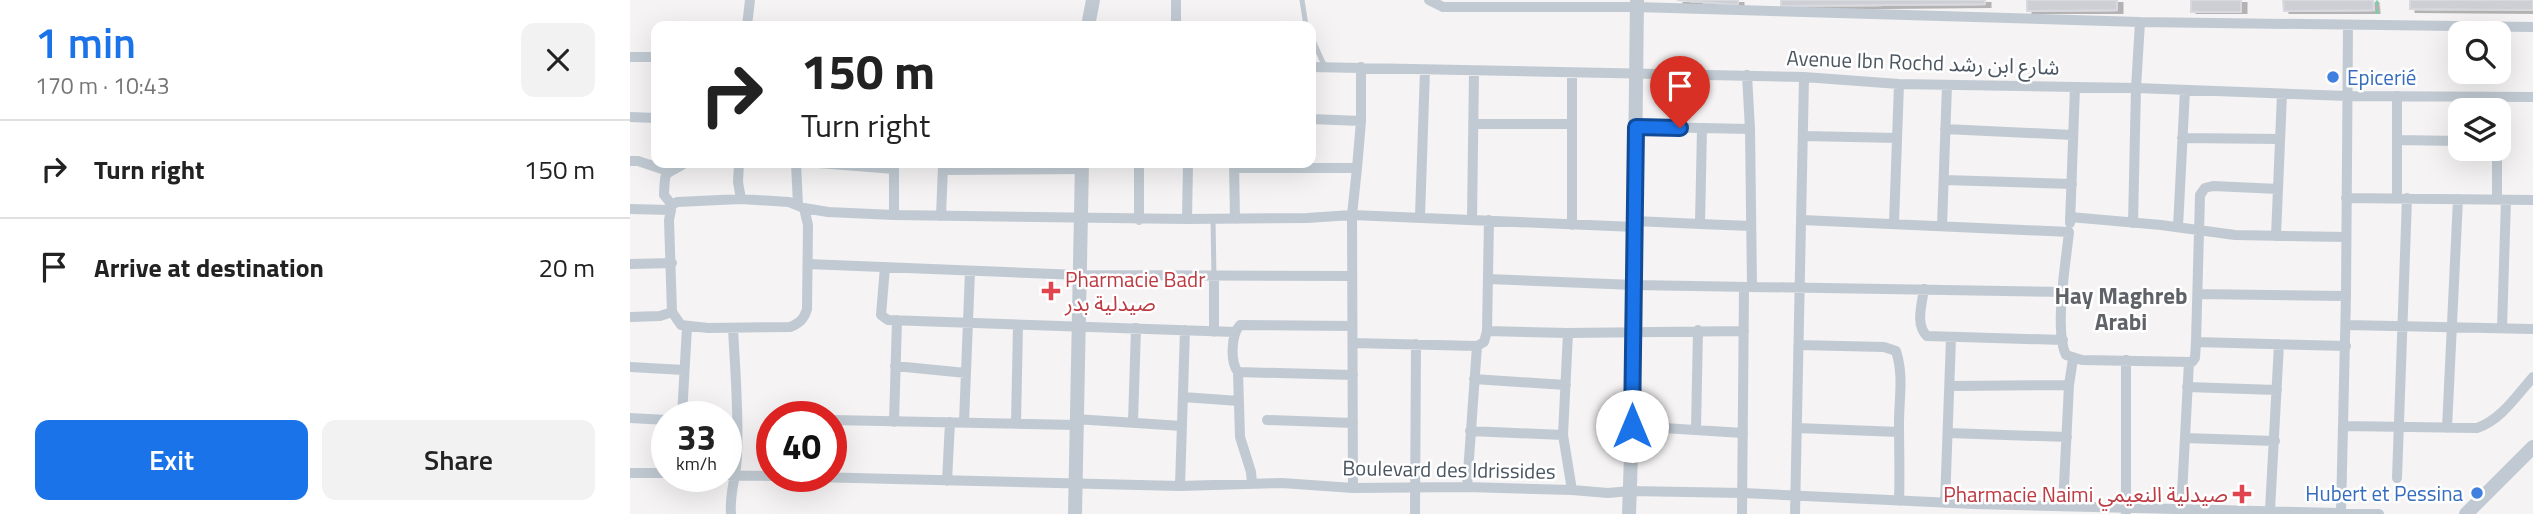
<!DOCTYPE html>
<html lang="en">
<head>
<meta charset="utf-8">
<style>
	:root { --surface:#fff; --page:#f2f2f2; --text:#222; --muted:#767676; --line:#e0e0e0; --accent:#1a73e8 }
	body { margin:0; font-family:"Titillium Web","Noto Sans Arabic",sans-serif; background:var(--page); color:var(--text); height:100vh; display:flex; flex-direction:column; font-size:26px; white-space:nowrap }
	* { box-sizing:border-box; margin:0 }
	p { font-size:23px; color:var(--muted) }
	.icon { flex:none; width:38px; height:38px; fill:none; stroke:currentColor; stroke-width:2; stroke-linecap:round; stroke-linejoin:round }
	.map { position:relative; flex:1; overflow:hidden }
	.drawer { display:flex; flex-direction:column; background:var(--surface); width:630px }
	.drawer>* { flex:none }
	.guide { position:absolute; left:21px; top:21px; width:665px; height:147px; border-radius:14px; box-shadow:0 7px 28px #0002; background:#fff; color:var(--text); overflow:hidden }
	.fabs { position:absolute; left:1818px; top:21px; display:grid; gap:14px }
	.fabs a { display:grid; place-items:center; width:63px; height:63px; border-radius:14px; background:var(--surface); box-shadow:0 7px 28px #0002; font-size:35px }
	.speed { position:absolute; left:21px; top:401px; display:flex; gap:14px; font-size:35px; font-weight:700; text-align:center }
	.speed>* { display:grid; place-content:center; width:91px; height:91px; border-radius:50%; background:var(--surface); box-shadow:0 7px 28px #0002; line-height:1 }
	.speed small { font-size:18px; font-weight:400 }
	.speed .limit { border:10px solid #d22; background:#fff; color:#111 }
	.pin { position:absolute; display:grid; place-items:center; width:60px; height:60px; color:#fff; margin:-72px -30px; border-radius:50% 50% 50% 0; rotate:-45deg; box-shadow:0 0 7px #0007 }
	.pin .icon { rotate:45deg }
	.me { position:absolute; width:77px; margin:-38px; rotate:0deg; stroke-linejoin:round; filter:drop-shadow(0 0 5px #0008) }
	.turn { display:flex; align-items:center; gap:24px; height:147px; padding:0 35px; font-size:32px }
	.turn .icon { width:91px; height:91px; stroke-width:2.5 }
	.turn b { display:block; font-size:49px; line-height:60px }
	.round { display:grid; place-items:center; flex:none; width:74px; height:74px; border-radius:14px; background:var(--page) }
	.headline { display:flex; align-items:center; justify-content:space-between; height:119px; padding:0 35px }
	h1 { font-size:42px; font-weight:600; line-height:52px; color:var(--accent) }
	.action { display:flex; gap:14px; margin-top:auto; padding:14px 35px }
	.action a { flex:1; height:80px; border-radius:14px; background:var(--accent); color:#fff; font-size:28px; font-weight:600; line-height:80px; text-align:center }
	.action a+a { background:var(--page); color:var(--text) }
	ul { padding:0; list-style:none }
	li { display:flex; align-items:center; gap:21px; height:98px; padding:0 35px; border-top:2px solid var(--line) }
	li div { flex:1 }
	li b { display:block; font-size:26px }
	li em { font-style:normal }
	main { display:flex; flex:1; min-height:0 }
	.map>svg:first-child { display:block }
	.building { fill:#cdcfd5; stroke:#d7d9de; stroke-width:2; filter:url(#shadow) }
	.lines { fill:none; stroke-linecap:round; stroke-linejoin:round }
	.path { stroke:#7ad0a6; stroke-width:2.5; stroke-dasharray:5 3.5; stroke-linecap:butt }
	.service { stroke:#c1cad2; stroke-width:5 }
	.minor { stroke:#c1cad2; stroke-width:10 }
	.tertiary { stroke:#c1cad2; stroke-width:14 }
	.route-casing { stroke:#114b97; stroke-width:18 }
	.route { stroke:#1a73e8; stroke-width:12 }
	.shop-dot { fill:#3f7fe0; stroke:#fff; stroke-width:2.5 }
	.health-dot { fill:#e0444e; stroke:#fff; stroke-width:2.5 }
	.labels { text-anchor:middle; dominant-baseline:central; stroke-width:5; stroke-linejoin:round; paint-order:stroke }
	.street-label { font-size:21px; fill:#4a5661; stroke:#fff }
	.shop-label { font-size:21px; fill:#366cbe; stroke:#fff; text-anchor:start }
	.health-label { font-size:21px; fill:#be3a42; stroke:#fff; text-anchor:start }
	.neighbourhood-label { font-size:23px; font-weight:bold; fill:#5f6368; stroke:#fff }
</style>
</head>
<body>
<main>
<section class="drawer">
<div class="headline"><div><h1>1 min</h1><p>170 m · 10:43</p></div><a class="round"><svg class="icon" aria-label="close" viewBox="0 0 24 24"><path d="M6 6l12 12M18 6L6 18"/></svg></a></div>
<ul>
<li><svg class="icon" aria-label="right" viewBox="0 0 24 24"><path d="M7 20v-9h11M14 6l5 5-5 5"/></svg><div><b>Turn right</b></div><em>150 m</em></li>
<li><svg class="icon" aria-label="arrive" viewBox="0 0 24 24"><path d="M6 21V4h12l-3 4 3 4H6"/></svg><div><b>Arrive at destination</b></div><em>20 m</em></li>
</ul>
<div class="action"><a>Exit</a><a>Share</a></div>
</section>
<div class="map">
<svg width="1903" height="514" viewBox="0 0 1903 514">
	<defs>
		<filter id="shadow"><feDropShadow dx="5.5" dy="3" stdDeviation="0" flood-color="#0004"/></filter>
	</defs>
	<rect width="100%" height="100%" fill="#f5f3f3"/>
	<path class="building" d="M 1047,0 L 1108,0 L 1108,5 Z
		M 1151,0 L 1355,0 L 1355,4 L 1151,6 Z
		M 1397,0 L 1487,0 L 1487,10 L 1397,11 Z
		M 1561,0 L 1611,0 L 1611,12 L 1561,12 Z
		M 1653,0 L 1743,0 L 1744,10 L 1654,11 Z
		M 1780,0 L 1903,0 L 1903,10 L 1780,9 Z"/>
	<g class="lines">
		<path class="path" d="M 1747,14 L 1747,0"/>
		<path class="service" d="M 672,0 L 676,26
			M 681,36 L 695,67
			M 583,219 L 584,277"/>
		<path class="minor" d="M 799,0 L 813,7 L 1006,7 L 1510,22 L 1903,27
			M 117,26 L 120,0
			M 546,26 L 546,0
			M 0,57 L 26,57
			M 681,67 L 1174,77 L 1269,84 L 1506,88 L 1717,96 L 1903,97
			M 1767,96 L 1767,198
			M 0,117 L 26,118
			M 681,119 L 731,121 L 731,67
			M 844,124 L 942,124
			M 1006,127 L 1072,128
			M 1120,129 L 1122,287
			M 1315,129 L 1443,135
			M 1174,136 L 1267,138
			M 1552,138 L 1650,139
			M 1767,140 L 1830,141
			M 0,161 L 8,161 L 38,171
			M 109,163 L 108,182 L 111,199 L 159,202 L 174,208 L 178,225 L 177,309 C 174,319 170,323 160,327 L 78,328 L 51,325 L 42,312 L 39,220 L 42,205 L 47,202 L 111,199
			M 166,163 L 168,205
			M 188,163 L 264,169
			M 509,163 L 509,220
			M 604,163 L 605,219
			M 604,168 L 727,168 L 731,121
			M 313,170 L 451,169
			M 1314,180 L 1442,184
			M 1716,198 L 1903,200
			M 1867,200 L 1867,149
			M 42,205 L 34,195 C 35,166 35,177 55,163
			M 174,208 L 198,212 L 264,215 L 557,219 L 558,163
			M 0,209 L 39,210
			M 264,215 L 264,163
			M 311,216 L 313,166
			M 790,216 L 795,70
			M 1440,217 L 1531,225 L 1605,235 L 1716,237
			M 557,219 L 677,218 L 722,215 L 1005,227
			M 842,219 L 844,72
			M 1172,220 L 1439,232 C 1436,261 1424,331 1436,355 L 1452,360 L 1562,362 L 1565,358 L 1566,342 L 1570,195 L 1575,188 L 1583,186 L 1648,189
			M 1005,221 L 1070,224 L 1072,128 L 1120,129 L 1117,75
			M 1264,223 L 1269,84
			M 1440,223 L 1445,87
			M 1503,223 L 1506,88 L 1510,22
			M 1070,224 L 1121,226
			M 942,225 L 942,74
			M 1312,226 L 1317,85
			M 1548,227 L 1555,90
			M 1646,236 L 1652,94
			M 0,264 L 42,263
			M 178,264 L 449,275 L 722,276
			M 255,267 L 251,315 L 258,320 L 605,332
			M 858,279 L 1004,285 L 1433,292
			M 1294,289 C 1292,304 1285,325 1297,336 L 1433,340
			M 1568,294 L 1716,296
			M 0,317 L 30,316 L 42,312
			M 1716,325 L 1903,329
			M 722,326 L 610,325 C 601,335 600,362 608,372 L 723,375
			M 1872,328 L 1876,200
			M 857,331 L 938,333 L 1114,331
			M 584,332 L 584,277
			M 938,333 L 933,435 L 942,490
			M 1566,342 L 1716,346
			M 723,343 L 847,346 L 854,342 L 857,331 L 859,220
			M 1169,345 L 1254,347 L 1266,351 C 1274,376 1269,398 1269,423 C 1269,449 1270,475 1269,501
			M 265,366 L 336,373
			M 0,367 L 54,370
			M 608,372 L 610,437 L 621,472 L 622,484
			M 844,379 L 936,385
			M 1320,386 L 1439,385 L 1443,359
			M 1557,387 L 1647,390
			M 553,397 L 609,401
			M 52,416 L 57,327
			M 0,418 L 37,420
			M 445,419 L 552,426
			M 201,420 L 445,425
			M 637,420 L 723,423
			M 264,422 L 267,320
			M 334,422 L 340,271
			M 503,422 L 506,328
			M 386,423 L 388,325
			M 1002,426 L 1113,433
			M 1714,426 L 1847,428 C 1871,420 1887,395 1903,377
			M 1167,428 L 1269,432
			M 1817,428 L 1828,199
			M 1066,429 L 1068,330
			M 840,431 L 933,435
			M 1318,433 L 1437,437
			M 1555,438 L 1645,441
			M 0,473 L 37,473
			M 96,475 L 142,476
			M 142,476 L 550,486 L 652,483 L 723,488 L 837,487 L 942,490 L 978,493 L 1000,491 L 1113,493 L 1344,504 L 1749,514
			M 1767,478 L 1777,198
			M 317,481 L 320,422
			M 550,486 L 555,330
			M 837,487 L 847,346
			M 723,488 L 722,215 L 727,168
			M 1315,503 L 1321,338
			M 1433,506 L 1439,385
			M 1640,510 L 1649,344
			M 1711,512 L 1716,296 L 1718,25
			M 1551,513 L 1559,362
			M 101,514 C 99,493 107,475 107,454 C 109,412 105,370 103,328
			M 785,514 L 786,344
			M 1112,514 L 1114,287
			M 1165,514 L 1174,77
			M 1496,514 L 1496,360"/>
		<path class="tertiary" d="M 458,26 L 463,0
			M 445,514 L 452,163
			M 999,514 L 1002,426 L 1007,0
			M 1836,514 L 1903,447"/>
	</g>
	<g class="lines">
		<g class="route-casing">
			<path id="route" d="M 1002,426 L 1006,127 L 1050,128"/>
		</g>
		<use href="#route" class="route"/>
	</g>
	<g class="shop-dot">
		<circle cx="1703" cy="77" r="7"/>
		<circle cx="1847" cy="493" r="7"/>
	</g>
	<g class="health-dot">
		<path d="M417.5 280.5h7v7h7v7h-7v7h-7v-7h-7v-7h7z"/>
		<path d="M1608.5 483.5h7v7h7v7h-7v7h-7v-7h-7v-7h7z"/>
	</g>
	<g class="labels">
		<g class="street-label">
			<text transform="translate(1293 62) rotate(2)">Avenue Ibn Rochd شارع ابن رشد</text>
			<text transform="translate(819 469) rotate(1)">Boulevard des Idrissides</text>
		</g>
		<g class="shop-label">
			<text x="1717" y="77">Epicerié</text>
			<text x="1833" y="493" text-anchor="end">Hubert et Pessina</text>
		</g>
		<g class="health-label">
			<text x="435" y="279">Pharmacie Badr<tspan x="435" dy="24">صيدلية بدر</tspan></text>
			<text x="1598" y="494" text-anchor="end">Pharmacie Naimi صيدلية النعيمي</text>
		</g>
		<g class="neighbourhood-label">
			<text x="1491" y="295">Hay Maghreb<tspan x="1491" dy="26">Arabi</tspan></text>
		</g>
	</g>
</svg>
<div class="fabs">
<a><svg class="icon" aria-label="search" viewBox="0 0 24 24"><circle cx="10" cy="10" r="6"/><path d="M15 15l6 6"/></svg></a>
<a><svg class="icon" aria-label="layers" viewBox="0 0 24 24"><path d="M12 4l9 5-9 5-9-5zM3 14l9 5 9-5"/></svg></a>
</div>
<div class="speed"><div>33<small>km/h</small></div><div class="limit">40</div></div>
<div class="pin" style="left:1050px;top:128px;background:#d93025"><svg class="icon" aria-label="arrive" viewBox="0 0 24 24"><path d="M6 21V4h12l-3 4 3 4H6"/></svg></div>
<svg class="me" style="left:1002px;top:426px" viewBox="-20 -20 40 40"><circle r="19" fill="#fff"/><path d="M0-13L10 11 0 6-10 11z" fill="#1a73e8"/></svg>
<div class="guide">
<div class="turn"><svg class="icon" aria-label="right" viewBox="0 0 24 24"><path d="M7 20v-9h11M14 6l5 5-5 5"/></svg><div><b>150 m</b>Turn right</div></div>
</div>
</div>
</main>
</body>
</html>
